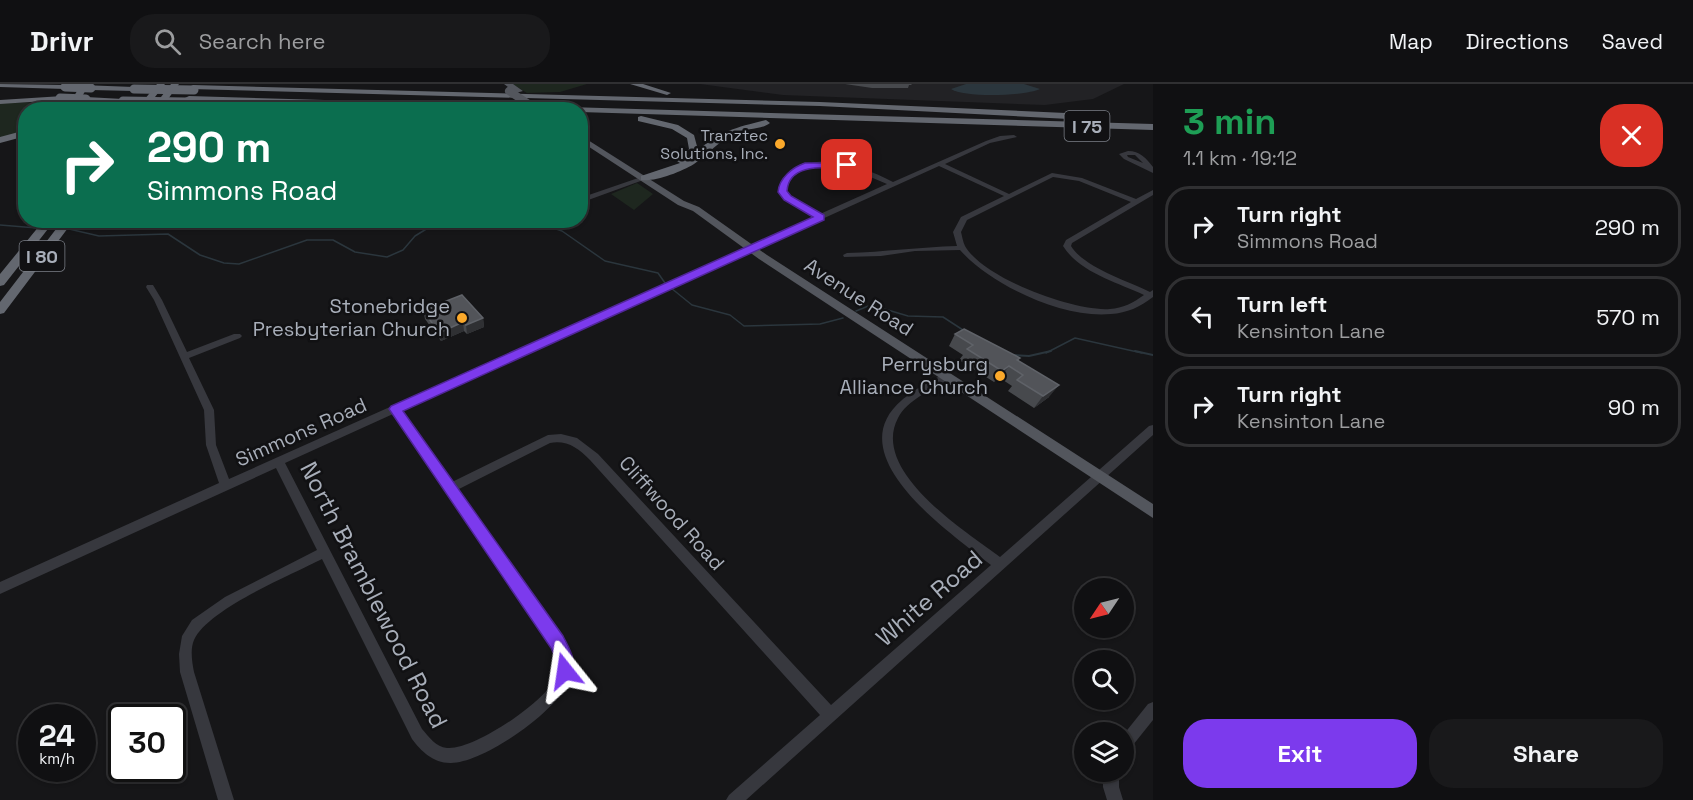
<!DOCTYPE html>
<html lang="en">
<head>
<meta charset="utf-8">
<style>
	:root { --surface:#101012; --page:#19191b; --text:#f1f3f6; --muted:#9c9d9f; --line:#303032; --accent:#7c3aed }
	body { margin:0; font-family:"Space Grotesk",sans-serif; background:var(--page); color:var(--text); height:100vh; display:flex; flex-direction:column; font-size:22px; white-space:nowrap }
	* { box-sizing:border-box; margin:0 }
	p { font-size:20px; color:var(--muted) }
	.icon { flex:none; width:33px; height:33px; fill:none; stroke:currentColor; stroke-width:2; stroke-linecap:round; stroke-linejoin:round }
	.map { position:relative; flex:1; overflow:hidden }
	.side { display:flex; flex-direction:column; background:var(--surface); width:540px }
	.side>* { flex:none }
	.top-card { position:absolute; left:18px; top:18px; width:570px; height:126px; border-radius:24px; box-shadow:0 2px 4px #0004,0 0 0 2px var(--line); background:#0b6e4f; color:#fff; overflow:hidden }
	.needle { width:39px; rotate:235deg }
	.buttons { position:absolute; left:1074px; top:494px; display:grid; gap:12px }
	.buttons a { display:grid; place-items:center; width:60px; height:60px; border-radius:50%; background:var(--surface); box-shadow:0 2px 4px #0004,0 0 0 2px var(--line); font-size:30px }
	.speed { position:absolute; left:18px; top:620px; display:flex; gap:12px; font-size:30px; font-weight:700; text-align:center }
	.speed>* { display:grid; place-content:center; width:78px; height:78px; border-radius:50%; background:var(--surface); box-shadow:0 2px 4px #0004,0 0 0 2px var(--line); line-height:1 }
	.speed small { font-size:15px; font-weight:400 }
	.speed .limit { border:3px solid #111; border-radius:9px; background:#fff; color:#111 }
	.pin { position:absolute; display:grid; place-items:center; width:51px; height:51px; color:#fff; margin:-26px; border-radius:12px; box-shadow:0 3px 9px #0006 }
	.me { position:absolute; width:66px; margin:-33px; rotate:345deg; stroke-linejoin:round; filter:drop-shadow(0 0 4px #0008) }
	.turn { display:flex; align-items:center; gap:21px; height:126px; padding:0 30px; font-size:27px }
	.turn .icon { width:78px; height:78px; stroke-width:2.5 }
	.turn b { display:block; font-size:42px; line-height:51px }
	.round { display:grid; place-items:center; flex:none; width:63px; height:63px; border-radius:24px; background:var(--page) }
	.overview { display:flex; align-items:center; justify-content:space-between; height:102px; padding:0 30px }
	h1 { font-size:36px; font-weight:600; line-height:45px; color:#1e9e55 }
	.button { display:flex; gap:12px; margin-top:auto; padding:12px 30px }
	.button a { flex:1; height:69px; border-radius:24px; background:var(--accent); color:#fff; font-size:24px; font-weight:600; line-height:69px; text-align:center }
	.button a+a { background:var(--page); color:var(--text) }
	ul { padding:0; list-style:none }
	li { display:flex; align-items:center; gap:18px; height:81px; margin:0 12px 9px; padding:0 18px; border:3px solid var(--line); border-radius:24px }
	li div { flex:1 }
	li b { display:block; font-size:22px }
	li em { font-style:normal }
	header { display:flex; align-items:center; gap:36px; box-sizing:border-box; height:84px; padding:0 30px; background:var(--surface); border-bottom:2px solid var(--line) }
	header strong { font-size:28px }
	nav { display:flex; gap:33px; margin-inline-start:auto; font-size:21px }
	.search { width:420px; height:54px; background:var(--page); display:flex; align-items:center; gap:15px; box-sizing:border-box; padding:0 21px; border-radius:24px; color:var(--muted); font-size:22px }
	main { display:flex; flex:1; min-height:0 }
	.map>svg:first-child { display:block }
	.built { fill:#222225 }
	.green { fill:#1e271f }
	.water { fill:#2b363d }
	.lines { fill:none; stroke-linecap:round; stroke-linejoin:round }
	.stream-far1 { stroke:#2b363d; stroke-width:1.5 }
	.stream { stroke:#2b363d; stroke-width:2 }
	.minor { fill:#37383e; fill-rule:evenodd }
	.major { fill:#53565d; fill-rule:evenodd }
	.highway { fill:#63676f; fill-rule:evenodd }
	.major-bridge { stroke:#53565d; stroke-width:8 }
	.highway-bridge { stroke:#63676f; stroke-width:9 }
	.wall { fill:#47494d }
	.shaded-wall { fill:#2f3033 }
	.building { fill:#525459; stroke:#5f6268; stroke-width:1.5 }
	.route { fill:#7c3aed; stroke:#51269a; stroke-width:1.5 }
	.poi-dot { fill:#fba92b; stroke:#111113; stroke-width:2 }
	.labels { text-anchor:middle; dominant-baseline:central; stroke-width:5; stroke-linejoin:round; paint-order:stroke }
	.far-poi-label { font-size:16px; fill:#a8aeb9; stroke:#111113; text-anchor:end }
	.shield { fill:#111113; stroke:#7b7f87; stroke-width:1.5 }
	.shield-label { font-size:18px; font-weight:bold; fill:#a8aeb9 }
	.street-label { font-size:20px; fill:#a8aeb9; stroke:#111113 }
	.poi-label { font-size:20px; fill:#a8aeb9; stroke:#111113; text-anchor:end }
	.near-street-label { font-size:24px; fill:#a8aeb9; stroke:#111113 }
</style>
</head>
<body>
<header>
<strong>Drivr</strong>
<div class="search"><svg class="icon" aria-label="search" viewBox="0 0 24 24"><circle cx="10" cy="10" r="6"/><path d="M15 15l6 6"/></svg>Search here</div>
<nav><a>Map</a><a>Directions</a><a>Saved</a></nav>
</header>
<main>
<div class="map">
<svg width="1153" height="716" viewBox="0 0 1153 716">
	<rect width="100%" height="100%" fill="#161618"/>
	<path class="built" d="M 700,0 L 1124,0 L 1093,15 L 1045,21 L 783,11 Z"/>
	<path class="green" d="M 512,0 L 587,0 L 560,8 L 527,9 Z
		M 56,18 L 52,25 L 26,26 L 25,47 L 0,55 L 0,19 Z
		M 637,99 L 653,110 L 634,126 L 611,110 Z"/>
	<path class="water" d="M 966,0 L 1024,0 L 1040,5 C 1026,12 964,14 951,5 Z"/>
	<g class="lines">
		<path class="stream-far1" d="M 530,136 L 562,147 L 605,177 L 658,189 L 665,199
			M 0,141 L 37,144
			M 69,145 L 99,152 L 168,150 L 200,171 L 224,179 L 239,180 L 307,156 L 333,156 L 355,168 L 387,173 L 403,166 L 415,152 L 441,136
			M 671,204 L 692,221 L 730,231 L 744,242 L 820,240 L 843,234
			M 856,227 L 871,221 L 908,232 L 943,233 L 963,246
			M 1046,269 L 1075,254 L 1142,269"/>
		<path class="stream" d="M 1135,267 L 1153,271
			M 1013,271 L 1029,272 L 1051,267"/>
		<path class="minor" d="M 1000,52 L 1014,51 L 1017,53 L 990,59 L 945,80 L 1009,110 L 1052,89 L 1082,94 L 1136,115 L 1153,106 L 1153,111 L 1072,159 L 1071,162 C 1085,184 1126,196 1150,208 L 1153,206 L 1153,213 C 1140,223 1127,229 1111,230 C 1063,235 991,201 960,166 L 915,167 L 881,172 L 844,173 L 843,171 L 847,169 C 884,168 920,163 957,162 L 953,148 L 961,133 L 1004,112 L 939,82 L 401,326 L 452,398 L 548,351 L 561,350 L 577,354 L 598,370 L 831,621 L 991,481 C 952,450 836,372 902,316 C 911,309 938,289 949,291 L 951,293 L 949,295 C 933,305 907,316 898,334 C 870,387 965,447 1000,473 L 1149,342 L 1153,341 L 1153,351 L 746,716 L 726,716 L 729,711 L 820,631 L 590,376 C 578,364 567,356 550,359 L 457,406 L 562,553 C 568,566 575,579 571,593 C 561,625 483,680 450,679 C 433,679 421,667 412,655 L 322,475 C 291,491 208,525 194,556 C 190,565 192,578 194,588 L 234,716 L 218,716 L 180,588 L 179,570 L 182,552 L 192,536 L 225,513 L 317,466 L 276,384 L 0,510 L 0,498 L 219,399 L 206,361 L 204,326 L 154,216 L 146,203 L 147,201 L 153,201 L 162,216 L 187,268 L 234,250 L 240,250 L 242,252 L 240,254 L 189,274 L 214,326 L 216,361 L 229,395 L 814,133 L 784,116 L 778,108 C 780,99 784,94 791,89 C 821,65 863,83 893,98 L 986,57 ZM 827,81 L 854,86 L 887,100 L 820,130 L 790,112 L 786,108 C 788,88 811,82 827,81 ZM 1053,93 L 1079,97 L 1131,118 L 1066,156 L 1063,162 C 1080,189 1117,198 1144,211 C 1133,219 1123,224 1110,225 C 1074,228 983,194 965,162 C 963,158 962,152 961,148 L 967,136 ZM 393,330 L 552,563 C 556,571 560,580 558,589 C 551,615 473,667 447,664 C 436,663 429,653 422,645 L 285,379 Z
			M 1128,67 C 1140,67 1146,74 1153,83 L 1153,89 L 1124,75 L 1119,70 ZM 1127,71 L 1135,71 L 1143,79 L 1128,73 Z
			M 644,92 L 647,94 L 646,95 L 580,119 L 580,114 Z
			M 1153,618 L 1153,636 L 1129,666 L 1124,668 L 1124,650 L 1148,620 Z
			M 1103,687 L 1119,687 L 1119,703 L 1123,716 L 1107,716 L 1103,703 Z"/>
		<path class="major" d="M 504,0 L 513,0 L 523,7 L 516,9 Z
			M 580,51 L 684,117 L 699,123 L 767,171 L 1153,420 L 1153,434 L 759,175 L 693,127 L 678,121 L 580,57 Z"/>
		<path class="highway" d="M 0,0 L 65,1 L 69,3 L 65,5 L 0,3 Z
			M 157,0 L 165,0 L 145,26 L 136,26 Z
			M 171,0 L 179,0 L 160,26 L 151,26 Z
			M 630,0 L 643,0 L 671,9 L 667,11 Z
			M 81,1 L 134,3 L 138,5 L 134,7 L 91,6 L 87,4 L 74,26 L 65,26 Z
			M 193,1 L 820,18 L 1088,30 L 1092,33 L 1088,36 L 820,22 L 190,5 L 189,3 Z
			M 63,12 L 64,14 L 60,16 L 0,20 L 0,16 Z
			M 189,12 L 1153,40 L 1153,46 L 580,28 L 580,26 L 488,26 L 186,16 L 185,14 Z
			M 86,13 L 123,15 L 127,17 L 123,19 L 83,17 L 83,13 Z
			M 641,32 L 678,41 L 694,51 L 698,66 C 721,47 737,43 766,36 L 770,39 C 761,46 746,44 735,49 C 719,57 708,70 694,80 C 681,88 655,98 641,96 L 641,92 L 680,79 L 677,77 L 689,65 L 687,54 L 672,45 L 638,37 L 638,33 Z
			M 26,46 L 26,52 L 0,59 L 0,53 Z
			M 44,136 L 55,136 L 4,201 L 0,202 L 0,190 Z
			M 63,136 L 74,136 L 4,229 L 0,230 L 0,218 Z"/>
		<path class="major-bridge" d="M 509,7 L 538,26"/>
		<path class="highway-bridge" d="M 65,3 L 91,4
			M 134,5 L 194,6
			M 60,14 L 86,15
			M 123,17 L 186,18"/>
	</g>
	<path class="wall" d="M 845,0 L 912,0 L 911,1 L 909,1 L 908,4 L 872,4 Z
		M 423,226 L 483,234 L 484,243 L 467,250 L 464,247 L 441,257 L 425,235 Z
		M 955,250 L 1020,274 L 1018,277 L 1049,313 L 1034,324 L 1008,307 L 1012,302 L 1000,294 L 994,298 L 959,276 L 963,271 L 949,262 Z"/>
	<path class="shaded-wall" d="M 483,234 L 484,243 L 467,250 L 466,241 Z
		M 463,238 L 464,247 L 441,257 L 439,249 Z
		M 1009,282 L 1000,294 L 994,298 L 1002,287 Z
		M 1059,301 L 1049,313 L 1034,324 L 1043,312 Z"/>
	<path class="building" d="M 462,211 L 483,234 L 466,241 L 463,238 L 439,249 L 423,226 Z
		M 964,245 L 1020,274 L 1017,276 L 1059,301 L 1043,312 L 1017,296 L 1023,291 L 1009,282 L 1002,287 L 967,265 L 973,261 L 955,250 Z"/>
	<path class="route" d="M 805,79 L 847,79 L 851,81 L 847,84 C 827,84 789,78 787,107 L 791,112 L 824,131 L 824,136 L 403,327 L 563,552 C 570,566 578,578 571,593 L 565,596 L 559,593 L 556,575 L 551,564 L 389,325 L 391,322 L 813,133 L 784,116 L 778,108 C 779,94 793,83 805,79 Z"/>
	<g class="poi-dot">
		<circle cx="780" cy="60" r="6"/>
		<circle cx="462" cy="234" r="6"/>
		<circle cx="1000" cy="292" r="6"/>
	</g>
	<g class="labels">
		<g class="far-poi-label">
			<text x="768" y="51">Tranztec<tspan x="768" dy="18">Solutions, Inc.</tspan></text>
		</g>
		<g class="shield">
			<rect x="1064.5" y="27" width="45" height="30" rx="4.5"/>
			<rect x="19.5" y="157" width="45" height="30" rx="4.5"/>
		</g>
		<g class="shield-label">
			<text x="1087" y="42">I 75</text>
			<text x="42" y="172">I 80</text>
		</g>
		<g class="street-label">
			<text transform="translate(859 213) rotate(33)">Avenue Road</text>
			<text transform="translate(301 348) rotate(-24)">Simmons Road</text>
			<text transform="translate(672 429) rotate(48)">Cliffwood Road</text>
		</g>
		<g class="poi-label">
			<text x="450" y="222">Stonebridge<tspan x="450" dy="23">Presbyterian Church</tspan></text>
			<text x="988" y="280">Perrysburg<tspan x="988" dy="23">Alliance Church</tspan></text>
		</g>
		<g class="near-street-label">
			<text transform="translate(374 511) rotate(63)">North Bramblewood Road</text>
			<text transform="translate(929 514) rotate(-41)">White Road</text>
		</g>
	</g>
</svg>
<div class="buttons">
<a><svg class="needle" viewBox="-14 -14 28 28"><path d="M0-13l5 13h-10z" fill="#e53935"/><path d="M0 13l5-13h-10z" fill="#9c9d9f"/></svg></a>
<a><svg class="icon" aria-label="search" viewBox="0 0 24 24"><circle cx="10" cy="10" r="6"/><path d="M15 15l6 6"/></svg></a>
<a><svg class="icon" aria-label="layers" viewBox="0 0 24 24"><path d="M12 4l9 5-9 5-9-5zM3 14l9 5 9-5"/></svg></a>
</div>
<div class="speed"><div>24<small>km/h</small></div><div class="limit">30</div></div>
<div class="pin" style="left:847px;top:81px;background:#d93025"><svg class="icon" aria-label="arrive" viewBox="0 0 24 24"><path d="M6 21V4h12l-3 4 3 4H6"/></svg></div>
<svg class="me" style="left:565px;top:587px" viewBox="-20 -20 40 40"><path d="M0-17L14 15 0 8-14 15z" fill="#7c3aed" stroke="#fff" stroke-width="4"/></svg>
<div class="top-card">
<div class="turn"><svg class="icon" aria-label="right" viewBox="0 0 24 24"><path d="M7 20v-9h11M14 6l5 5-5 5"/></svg><div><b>290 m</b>Simmons Road</div></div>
</div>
</div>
<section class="side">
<div class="overview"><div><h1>3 min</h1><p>1.1 km · 19:12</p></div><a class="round" style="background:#d93025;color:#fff"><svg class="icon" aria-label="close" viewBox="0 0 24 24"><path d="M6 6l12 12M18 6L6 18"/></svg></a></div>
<ul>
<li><svg class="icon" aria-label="right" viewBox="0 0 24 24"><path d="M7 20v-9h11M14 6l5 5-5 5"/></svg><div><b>Turn right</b><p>Simmons Road</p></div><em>290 m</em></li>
<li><svg class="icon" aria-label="left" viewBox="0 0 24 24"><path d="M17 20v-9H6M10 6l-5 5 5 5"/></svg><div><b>Turn left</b><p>Kensinton Lane</p></div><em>570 m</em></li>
<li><svg class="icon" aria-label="right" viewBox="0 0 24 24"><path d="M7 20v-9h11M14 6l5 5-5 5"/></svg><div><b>Turn right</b><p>Kensinton Lane</p></div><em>90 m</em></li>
</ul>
<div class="button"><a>Exit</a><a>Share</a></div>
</section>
</main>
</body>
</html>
